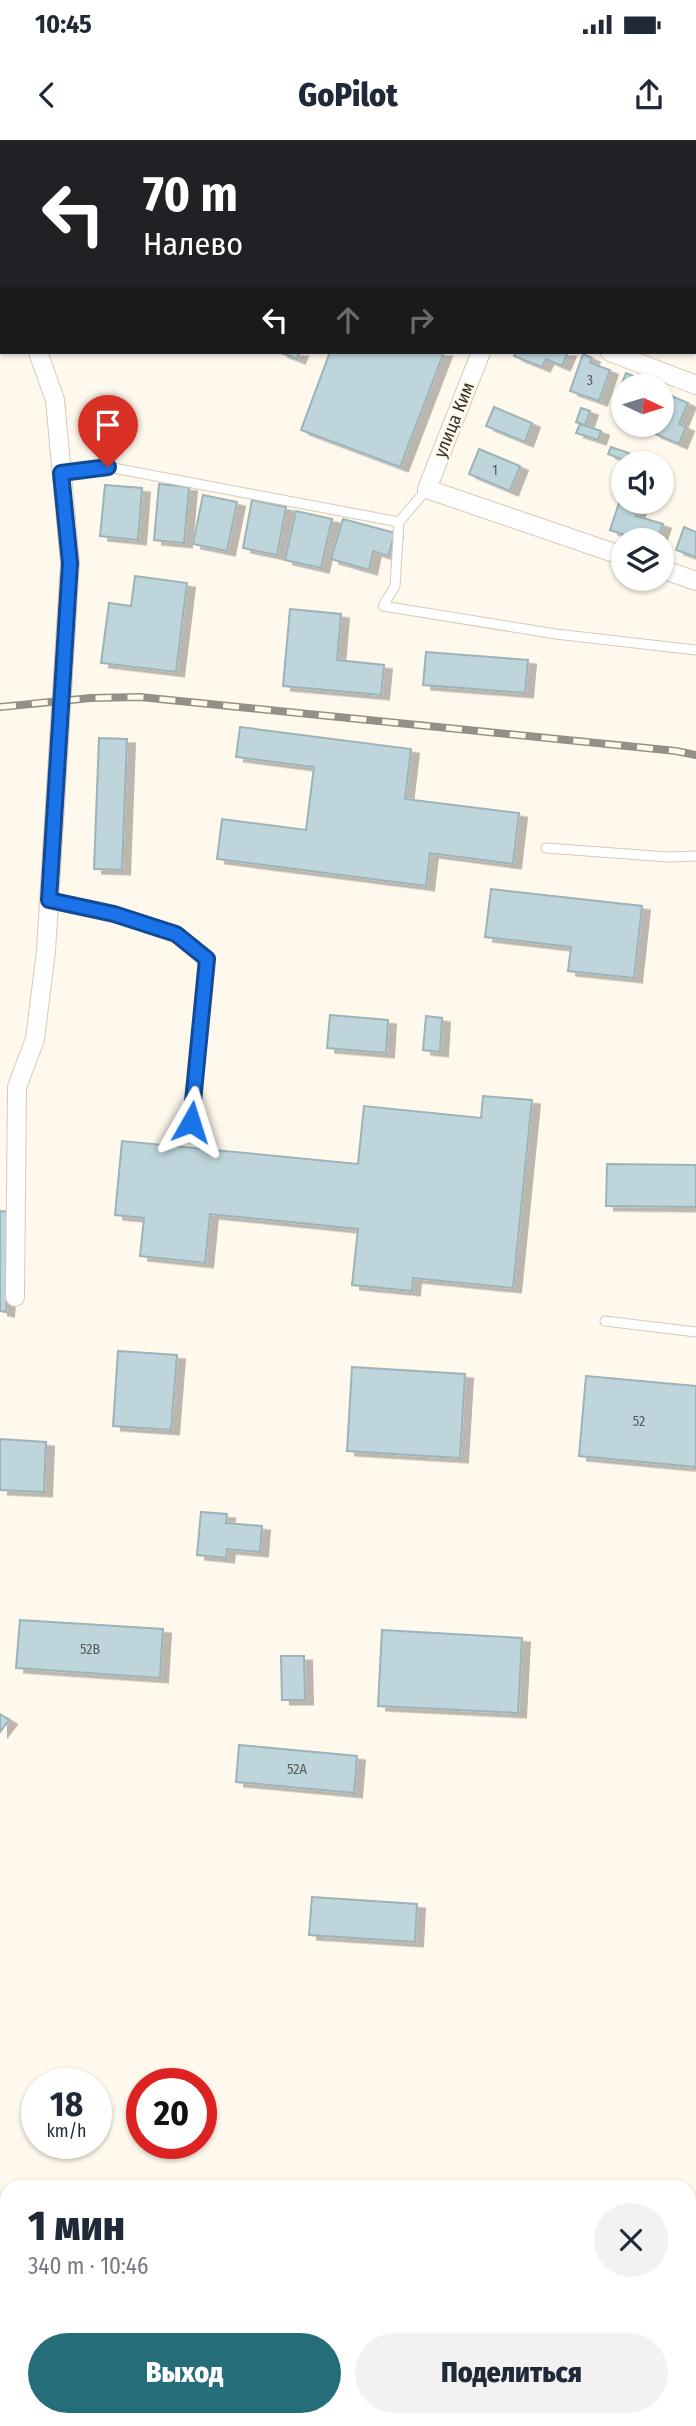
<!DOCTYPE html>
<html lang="ru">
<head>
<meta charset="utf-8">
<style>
	:root { --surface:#fff; --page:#f2f2f3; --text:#1f2937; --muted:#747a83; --accent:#256d79 }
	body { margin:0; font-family:"Fira Sans Condensed",sans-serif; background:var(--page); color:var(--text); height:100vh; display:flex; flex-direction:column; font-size:26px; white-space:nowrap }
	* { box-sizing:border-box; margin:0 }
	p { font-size:23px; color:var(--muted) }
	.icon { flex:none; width:38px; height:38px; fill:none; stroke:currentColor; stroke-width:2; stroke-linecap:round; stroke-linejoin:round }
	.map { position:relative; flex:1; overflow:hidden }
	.drawer { position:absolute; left:0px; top:2040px; width:696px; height:247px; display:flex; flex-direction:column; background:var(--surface); border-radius:21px 21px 0 0; box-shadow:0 2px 5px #0004 }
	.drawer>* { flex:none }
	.top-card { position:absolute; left:0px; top:0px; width:696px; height:214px; box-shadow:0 2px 5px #0004; background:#202124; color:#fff; overflow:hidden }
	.needle { width:46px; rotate:94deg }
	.tools { position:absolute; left:611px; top:234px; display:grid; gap:14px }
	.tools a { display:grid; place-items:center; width:63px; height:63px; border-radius:50%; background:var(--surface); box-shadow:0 2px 5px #0004; font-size:35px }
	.speed { position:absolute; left:21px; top:1928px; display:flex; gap:14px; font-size:35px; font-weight:700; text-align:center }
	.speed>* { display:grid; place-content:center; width:91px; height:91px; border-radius:50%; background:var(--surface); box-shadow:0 2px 5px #0004; line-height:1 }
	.speed small { font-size:18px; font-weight:400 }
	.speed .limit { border:10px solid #d22; background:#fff; color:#111 }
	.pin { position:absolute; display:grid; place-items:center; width:60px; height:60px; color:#fff; margin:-72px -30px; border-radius:50% 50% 50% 0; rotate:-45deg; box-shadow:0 0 7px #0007 }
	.pin .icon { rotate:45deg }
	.me { position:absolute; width:77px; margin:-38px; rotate:6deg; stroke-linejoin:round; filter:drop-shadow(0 0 5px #0008) }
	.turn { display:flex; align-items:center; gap:24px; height:147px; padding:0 28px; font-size:32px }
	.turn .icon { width:91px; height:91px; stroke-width:2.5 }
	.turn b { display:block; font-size:49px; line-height:60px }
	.lanes { display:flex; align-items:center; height:66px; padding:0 28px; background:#0003; justify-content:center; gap:35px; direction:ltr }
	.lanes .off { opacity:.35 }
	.round { display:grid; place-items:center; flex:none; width:74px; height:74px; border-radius:37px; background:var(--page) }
	.summary { display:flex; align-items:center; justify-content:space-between; height:119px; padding:0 28px }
	h1 { font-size:42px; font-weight:800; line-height:52px }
	.cta { display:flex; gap:14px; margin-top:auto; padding:14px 28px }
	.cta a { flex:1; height:80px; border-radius:42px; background:var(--accent); color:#fff; font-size:28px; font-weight:800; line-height:80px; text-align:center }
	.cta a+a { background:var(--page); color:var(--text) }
	.status { display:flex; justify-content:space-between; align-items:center; height:49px; padding:0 35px; background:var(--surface); direction:ltr }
	.status svg { height:19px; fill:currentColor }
	header { display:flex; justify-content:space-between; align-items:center; height:91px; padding:0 28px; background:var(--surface); font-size:32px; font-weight:800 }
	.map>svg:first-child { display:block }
	.water { fill:url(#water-waves) }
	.building { fill:#bed6db; stroke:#9cb3b8; stroke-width:2; filter:url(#shadow) }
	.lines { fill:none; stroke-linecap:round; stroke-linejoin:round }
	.lane-casing { stroke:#d6cab9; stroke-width:11 }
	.street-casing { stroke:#d6cab9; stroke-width:20 }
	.lane { stroke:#fff; stroke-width:9 }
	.street { stroke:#fff; stroke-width:18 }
	.rail-casing { stroke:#959087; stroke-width:8 }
	.rail { stroke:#fff8ed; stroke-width:5; stroke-dasharray:16; stroke-linecap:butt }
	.route-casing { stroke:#114b97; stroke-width:18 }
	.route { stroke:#1a73e8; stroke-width:12 }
	.labels { text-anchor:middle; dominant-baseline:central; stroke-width:5; stroke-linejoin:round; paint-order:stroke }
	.number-label { font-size:14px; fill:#575a56 }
	.street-label { font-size:18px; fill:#353029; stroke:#fff8ed }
</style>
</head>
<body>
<div class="status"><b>10:45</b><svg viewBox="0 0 49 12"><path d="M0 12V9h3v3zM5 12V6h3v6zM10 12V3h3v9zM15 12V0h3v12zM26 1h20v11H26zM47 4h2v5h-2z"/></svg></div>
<header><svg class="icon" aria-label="back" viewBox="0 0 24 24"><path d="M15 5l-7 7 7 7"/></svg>GoPilot<svg class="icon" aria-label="share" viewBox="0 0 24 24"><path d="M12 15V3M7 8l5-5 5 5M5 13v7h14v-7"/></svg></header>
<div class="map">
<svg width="696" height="2286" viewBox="0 0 696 2286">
	<defs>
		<pattern id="water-waves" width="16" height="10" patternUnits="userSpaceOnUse" patternTransform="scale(1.75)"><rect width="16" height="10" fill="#baa688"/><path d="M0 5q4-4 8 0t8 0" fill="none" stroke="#98886f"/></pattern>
		<filter id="shadow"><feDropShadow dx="8" dy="4.5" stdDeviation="0" flood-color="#0004"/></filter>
	</defs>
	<rect width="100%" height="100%" fill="#fff8ed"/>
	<path class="water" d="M 318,2280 L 415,2280 L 407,2286 L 309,2286 Z
		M 612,2280 L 677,2280 L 678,2286 L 613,2286 Z"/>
	<path class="building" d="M 195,0 L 266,0 L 195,2 Z
		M 677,0 L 696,0 L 696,23 L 695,2 L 676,2 Z
		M 695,174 L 696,174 L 696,212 L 695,212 Z
		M 279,212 L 300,212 L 297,219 Z
		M 330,212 L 444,212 L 400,327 L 301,290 Z
		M 516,212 L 568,212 L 562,226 L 546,219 L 542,227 L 514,216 Z
		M 583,214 L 592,218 L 590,223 L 610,230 L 599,261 L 570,251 Z
		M 626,233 L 658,246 L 623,247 L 623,270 L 613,266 Z
		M 669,255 L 688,263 L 679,284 L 686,287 L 679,304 L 653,293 L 656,285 L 662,285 L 662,272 Z
		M 494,267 L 532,283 L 525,302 L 486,286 Z
		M 581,268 L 590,271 L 585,285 L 576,282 Z
		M 580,284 L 601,291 L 598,300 L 576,293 Z
		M 611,307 L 629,313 L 626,321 L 608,314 Z
		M 479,309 L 520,326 L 510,351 L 469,334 Z
		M 159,344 L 189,347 L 184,403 L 154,400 Z
		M 105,345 L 142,348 L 138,400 L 100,396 Z
		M 203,355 L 237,362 L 227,411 L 193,404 Z
		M 252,360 L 286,367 L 277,415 L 243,408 Z
		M 619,363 L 638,369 L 636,376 L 663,384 L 657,401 L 643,401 L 610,390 Z
		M 296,371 L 332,379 L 321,428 L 285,420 Z
		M 343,379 L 395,393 L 388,416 L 373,411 L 369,430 L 331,419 Z
		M 684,387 L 696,392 L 696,417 L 676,410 Z
		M 135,436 L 187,443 L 176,532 L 101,523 L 109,463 L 131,466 Z
		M 290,469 L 341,474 L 337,520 L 384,525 L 381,555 L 283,546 Z
		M 426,512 L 528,520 L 525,553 L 423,545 Z
		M 240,587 L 411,609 L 405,659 L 519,673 L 513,724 L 430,713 L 426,746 L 217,719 L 222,679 L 306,690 L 314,627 L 236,617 Z
		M 99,598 L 127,599 L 122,730 L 94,729 Z
		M 491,749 L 642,766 L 634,838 L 568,831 L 571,807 L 485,797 Z
		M 330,875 L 388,880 L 386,913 L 327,908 Z
		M 426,876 L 442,878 L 440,912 L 423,910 Z
		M 483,956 L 532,960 L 513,1148 L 413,1138 L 412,1151 L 352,1145 L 358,1089 L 210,1074 L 205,1123 L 140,1116 L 144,1078 L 115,1075 L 122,1001 L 358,1024 L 364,966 L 481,978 Z
		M 607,1024 L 696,1025 L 696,1067 L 606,1066 Z
		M 0,1071 L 14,1072 L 6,1172 L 0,1171 Z
		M 118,1211 L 177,1215 L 171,1290 L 113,1286 Z
		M 352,1227 L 465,1234 L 460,1318 L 347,1311 Z
		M 586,1236 L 696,1246 L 696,1327 L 579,1316 Z
		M 0,1299 L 46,1302 L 44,1352 L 0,1350 Z
		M 201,1372 L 227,1374 L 226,1383 L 262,1386 L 260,1412 L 227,1409 L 226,1418 L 197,1415 Z
		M 20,1480 L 163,1489 L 160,1538 L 16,1528 Z
		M 382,1490 L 522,1498 L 518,1573 L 378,1566 Z
		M 281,1516 L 304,1516 L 305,1560 L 282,1560 Z
		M 0,1574 L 9,1580 L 0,1592 Z
		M 239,1605 L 357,1616 L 354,1653 L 236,1642 Z
		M 312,1757 L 417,1764 L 415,1802 L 309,1795 Z"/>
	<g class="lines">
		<g class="lane-casing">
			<path id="lane" d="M 61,333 L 108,327 L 399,382 L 427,349
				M 399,382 L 395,446 L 383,466 L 556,494 L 696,510
				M 546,708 L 668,717 L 696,716
				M 49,760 L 114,774 L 176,794 L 207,819 L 191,982
				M 605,1181 L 696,1192"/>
		</g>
		<g class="street-casing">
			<path id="street" d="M 565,0 L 570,2
				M 695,44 L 696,45
				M 0,101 L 2,106
				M 481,212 L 427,349 L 623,416
				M 610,212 L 696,245
				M 662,429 L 696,441
				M 15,1157 L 17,947 L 35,899 L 46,811 L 70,423 L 55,260 L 38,212"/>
		</g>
		<use href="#lane" class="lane"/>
		<use href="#street" class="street"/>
		<g class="rail-casing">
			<path id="rail" d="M 0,567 L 91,558 L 140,557 L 676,611 L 696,615"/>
		</g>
		<use href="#rail" class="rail"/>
	</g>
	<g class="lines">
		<g class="route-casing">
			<path id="route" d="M 108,327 L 61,333 L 70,423 L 49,760 L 114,774 L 176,794 L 207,819 L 191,982"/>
		</g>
		<use href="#route" class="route"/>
	</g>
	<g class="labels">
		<g class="number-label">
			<text x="590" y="240">3</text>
			<text x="495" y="330">1</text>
			<text x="639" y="1281">52</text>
			<text x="90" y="1509">52В</text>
			<text x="297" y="1629">52А</text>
		</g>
		<g class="street-label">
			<text transform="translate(454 280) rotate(-68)">улица Ким</text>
		</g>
	</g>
</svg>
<div class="tools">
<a><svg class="needle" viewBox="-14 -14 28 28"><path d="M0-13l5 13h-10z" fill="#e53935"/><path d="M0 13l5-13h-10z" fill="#747a83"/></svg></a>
<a><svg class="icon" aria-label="sound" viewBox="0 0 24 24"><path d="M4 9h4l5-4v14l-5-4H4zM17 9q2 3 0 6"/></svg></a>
<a><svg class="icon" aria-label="layers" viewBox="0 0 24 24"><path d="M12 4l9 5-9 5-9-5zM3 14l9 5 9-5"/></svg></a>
</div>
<div class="speed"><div>18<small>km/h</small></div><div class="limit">20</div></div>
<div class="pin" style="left:108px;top:327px;background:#d93025"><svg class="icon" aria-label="arrive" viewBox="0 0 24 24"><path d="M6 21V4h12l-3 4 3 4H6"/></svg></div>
<svg class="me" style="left:191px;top:982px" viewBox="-20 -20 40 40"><path d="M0-17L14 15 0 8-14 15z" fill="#1a73e8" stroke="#fff" stroke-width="4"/></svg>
<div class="top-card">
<div class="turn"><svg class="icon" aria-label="left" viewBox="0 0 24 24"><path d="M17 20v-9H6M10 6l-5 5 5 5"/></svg><div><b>70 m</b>Налево</div></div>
<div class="lanes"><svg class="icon" aria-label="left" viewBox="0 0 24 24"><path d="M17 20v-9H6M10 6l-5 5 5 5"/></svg><svg class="icon off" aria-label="ahead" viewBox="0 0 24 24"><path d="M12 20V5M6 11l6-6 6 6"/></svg><svg class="icon off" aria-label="right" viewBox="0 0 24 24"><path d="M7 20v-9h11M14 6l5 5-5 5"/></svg></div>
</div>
<section class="drawer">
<div class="summary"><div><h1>1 мин</h1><p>340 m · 10:46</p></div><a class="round"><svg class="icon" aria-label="close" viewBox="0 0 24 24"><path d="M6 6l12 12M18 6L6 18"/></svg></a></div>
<div class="cta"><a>Выход</a><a>Поделиться</a></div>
</section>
</div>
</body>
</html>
